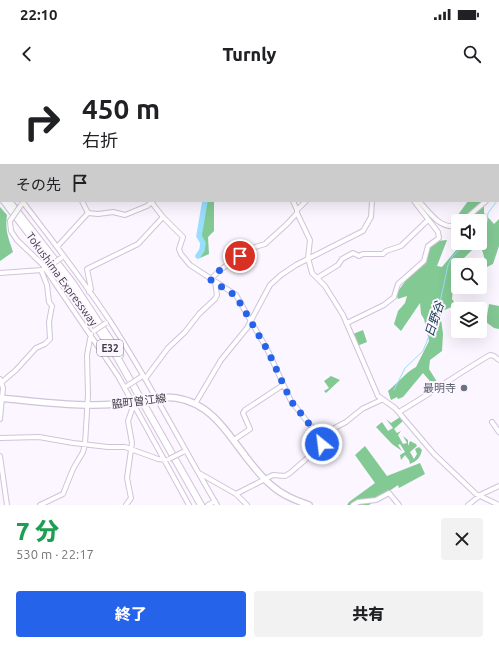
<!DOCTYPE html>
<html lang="ja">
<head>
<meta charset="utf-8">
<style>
	:root { --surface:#fff; --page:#f2f2f2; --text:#202124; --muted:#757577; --accent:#2563eb }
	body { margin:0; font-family:Ubuntu,"Noto Sans JP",sans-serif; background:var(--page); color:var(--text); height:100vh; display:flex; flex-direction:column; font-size:15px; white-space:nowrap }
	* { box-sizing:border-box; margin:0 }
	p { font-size:13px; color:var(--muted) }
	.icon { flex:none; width:22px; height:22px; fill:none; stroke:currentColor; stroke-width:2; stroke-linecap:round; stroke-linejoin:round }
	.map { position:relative; height:425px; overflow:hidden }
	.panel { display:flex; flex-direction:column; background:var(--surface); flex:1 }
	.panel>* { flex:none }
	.hud { position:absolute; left:0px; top:0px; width:499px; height:122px; box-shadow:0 4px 16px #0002; background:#fff; color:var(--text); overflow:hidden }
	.controls { position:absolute; left:451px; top:134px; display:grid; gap:8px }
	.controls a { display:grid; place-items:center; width:36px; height:36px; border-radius:4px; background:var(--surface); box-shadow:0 4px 16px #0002; font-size:20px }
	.pin { position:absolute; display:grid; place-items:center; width:34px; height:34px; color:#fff; margin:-17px; border:2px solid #fff; border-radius:50%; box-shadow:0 1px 4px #0007 }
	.me { position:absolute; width:44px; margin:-22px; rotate:331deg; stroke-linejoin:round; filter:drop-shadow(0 0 3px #0008) }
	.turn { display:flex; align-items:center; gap:14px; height:84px; padding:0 16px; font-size:18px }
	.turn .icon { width:52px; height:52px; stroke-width:2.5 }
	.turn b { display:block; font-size:28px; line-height:34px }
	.then { display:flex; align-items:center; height:38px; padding:0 16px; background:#0003; gap:8px; font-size:15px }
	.round { display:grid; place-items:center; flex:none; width:42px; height:42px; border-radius:4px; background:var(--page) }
	.head { display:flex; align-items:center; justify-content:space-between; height:68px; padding:0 16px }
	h1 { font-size:24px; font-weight:800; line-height:30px; color:#1e9e55 }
	.cta { display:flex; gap:8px; margin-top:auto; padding:8px 16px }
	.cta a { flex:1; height:46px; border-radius:4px; background:var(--accent); color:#fff; font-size:16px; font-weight:800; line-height:46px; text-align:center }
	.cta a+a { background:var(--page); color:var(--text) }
	.status { display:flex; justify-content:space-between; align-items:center; height:28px; padding:0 20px; background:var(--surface); direction:ltr }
	.status svg { height:11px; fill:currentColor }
	header { display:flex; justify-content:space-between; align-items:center; height:52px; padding:0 16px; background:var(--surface); font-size:18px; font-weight:800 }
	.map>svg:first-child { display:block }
	.forest { fill:#83c994 }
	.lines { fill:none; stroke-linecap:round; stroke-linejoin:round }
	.stream { stroke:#97dffd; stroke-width:1 }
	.river { stroke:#97dffd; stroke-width:5.5 }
	.minor-casing { stroke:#d1c3d9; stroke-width:6 }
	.major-casing { stroke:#d1c3d9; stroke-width:8 }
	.highway-casing { stroke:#d1c3d9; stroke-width:8 }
	.minor { stroke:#fff; stroke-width:4 }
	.major { stroke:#fff; stroke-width:5.5 }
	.highway { stroke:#fff; stroke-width:6 }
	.minor-bridge-casing { stroke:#d1c3d9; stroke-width:6; stroke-linecap:butt }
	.major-bridge-casing { stroke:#d1c3d9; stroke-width:8; stroke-linecap:butt }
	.minor-bridge { stroke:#fff; stroke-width:4 }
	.major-bridge { stroke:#fff; stroke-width:5.5 }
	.route { stroke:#2563eb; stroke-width:7; stroke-dasharray:0 12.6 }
	.worship-dot { fill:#6b7280; stroke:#fbf6ff; stroke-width:1.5 }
	.labels { text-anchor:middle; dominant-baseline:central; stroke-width:4; stroke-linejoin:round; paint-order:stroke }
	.shield { fill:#fbf6ff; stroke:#77727b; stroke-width:1 }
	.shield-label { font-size:10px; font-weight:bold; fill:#3e3942 }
	.street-label { font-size:11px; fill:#3e3942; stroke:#fbf6ff }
	.worship-label { font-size:11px; fill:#5b616d; stroke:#fbf6ff; text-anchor:end }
	.water-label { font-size:12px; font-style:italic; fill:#0e3949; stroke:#fbf6ff }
</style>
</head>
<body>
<div class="status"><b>22:10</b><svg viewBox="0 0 49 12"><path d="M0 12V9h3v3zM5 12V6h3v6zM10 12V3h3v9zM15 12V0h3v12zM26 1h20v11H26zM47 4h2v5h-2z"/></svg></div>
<header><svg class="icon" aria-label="back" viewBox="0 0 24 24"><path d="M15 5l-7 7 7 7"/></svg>Turnly<svg class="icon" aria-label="search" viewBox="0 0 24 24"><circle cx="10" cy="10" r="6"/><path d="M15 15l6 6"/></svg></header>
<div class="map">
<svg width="499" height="425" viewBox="0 0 499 425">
	<rect width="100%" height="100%" fill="#fbf6ff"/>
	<path class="forest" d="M 204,121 L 214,121 L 214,151 L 208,157 L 209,174 L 200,178 Z
		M 468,121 L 484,121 L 484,133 L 494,144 L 499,139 L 499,166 L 493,184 L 487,187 L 480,163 L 480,141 L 458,141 L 458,144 L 455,139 Z
		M 0,127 L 7,135 C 5,151 8,156 13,172 L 0,181 Z
		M 447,160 L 437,186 L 442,187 L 462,163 L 476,163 L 473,169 L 456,186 L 458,189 L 459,207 L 453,209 L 452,219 L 456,225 L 440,232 L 443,254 L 442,271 L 430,280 L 429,289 L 439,305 L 434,306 L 423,293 L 403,317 L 398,319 L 397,317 L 391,320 L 388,311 C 397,304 407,291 416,287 L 429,261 L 424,239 L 421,234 L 420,223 L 401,251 L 394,244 L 398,231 L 405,223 L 407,216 L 398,219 L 396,214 L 409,196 L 427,181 L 426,169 L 437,161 Z
		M 489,224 L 499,226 L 499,249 L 494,248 L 486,242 Z
		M 363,250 L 367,262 L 357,266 L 353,254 Z
		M 331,296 L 340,300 L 326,313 L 324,311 L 329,308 L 324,301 Z
		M 400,337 L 403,341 L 394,349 L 397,353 L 401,351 L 398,355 L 403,364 L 407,363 L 403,356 L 408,360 L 408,366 L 410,361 L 416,364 L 417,366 L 410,372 L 414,379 L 417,374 L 415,369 L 419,367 L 422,370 C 420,378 417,381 410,384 L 409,380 L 405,375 L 401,380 L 400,375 L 405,372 L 400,364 L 398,365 L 402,371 L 392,364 L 376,347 L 382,342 L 388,351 L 393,348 L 386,339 L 391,343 Z
		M 365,366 L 387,396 L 420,383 L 425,394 L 399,408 L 398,405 L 369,425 L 347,425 L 349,422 L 375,403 L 355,375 Z"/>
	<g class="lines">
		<path class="stream" d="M 491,0 L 492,1
			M 86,1 L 88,0
			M 498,10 L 499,11
			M 0,53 L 1,52
			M 498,119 L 499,113
			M 480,150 L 487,142 L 488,133 L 497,121
			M 394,310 L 405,288 L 423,271 L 437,236 L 448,185 L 452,177 L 465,163"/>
		<path class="river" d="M 264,1 L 265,0
			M 198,176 L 202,170 L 203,163 L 199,156 L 205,121"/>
		<g class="minor-casing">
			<path id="minor" d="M 379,0 L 379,1
				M 197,1 L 198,0
				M 339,1 L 341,0
				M 0,97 L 1,98
				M 498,101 L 499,97
				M 22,121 C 52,160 83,200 110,241 C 149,301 181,364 217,425
				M 82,121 L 88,133
				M 293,121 L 297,130
				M 306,121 L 297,130 L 297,133 L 310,160 L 308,178 L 312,193 L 325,206 L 343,235 L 378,316 L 395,328 L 434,374 L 476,414 L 499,425
				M 419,121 C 429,132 441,151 458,145
				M 152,123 L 163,137 L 183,157 L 179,169 L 181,174 L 190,185 L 236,215 L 268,271 L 291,321 L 310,345 L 322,357
				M 88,133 L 98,134 L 113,132 L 125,135 L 147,126 L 153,121
				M 10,141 L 11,151 L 17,160 L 42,184 L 118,296 L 189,425
				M 463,141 L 486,121
				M 57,167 L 88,133
				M 0,193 L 42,190
				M 317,198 L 338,185 L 342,179 L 353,173 L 359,176 L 363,174 L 383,174 L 386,171 L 401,166 L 428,140
				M 211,199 L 220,190 L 252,168 L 265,164 L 287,144 L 297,133
				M 89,212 L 91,209 L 87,189 L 138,164 L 163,137
				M 347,243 L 384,225 L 394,217 L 398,204 L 424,181 L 428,166 L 439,158 L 438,152 L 414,121
				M 0,299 L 3,308 L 0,339
				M 145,299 L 168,268 L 185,252 L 199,234 L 215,219 L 217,215 L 215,202
				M 2,302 L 16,290 L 36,268 L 45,264 L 50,259 L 49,242 L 52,226 L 49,222 L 47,205 L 41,190
				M 195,324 L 221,280 L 247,248 L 270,205 L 281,195 L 296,185 L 363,151 L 371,137 L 372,121
				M 399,332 C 430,314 459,293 490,275 L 494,276 L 499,280
				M 492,342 L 499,352
				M 0,358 L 39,357 L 73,363 L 108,367 L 125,367 L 158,379 L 166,380
				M 234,360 L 250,349 L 243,333 L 245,330 L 283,305
				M 0,376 L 7,425
				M 199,393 L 236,414 L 247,425
				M 236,414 L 273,395 L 285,396 L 290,393 L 319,368 L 325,353 L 346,342 L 362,329 L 381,320
				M 40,425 L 63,414 L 73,389 L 83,372 L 85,364 L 88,315 L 87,275 L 91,254
				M 126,425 L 131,418 L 127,398 L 132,363 L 128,341 L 134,324
				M 208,425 L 215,421
				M 353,425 L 358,422 L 376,420 L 389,413 L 399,425
				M 468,425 L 482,414 L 499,406"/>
		</g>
		<g class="major-casing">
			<path id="major" d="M 473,0 L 473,1
				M 498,56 L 499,58
				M 0,318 C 44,322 90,329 134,322
				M 154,318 C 218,309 232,372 271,405 C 282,415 295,420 309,425"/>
		</g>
		<g class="highway-casing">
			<path id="highway" d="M 24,1 L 26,0
				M 0,16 L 1,16
				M 0,109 L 1,110
				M 0,116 L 1,117
				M 4,121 L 68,205 L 117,277 L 201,425
				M 9,121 L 72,202 L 120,275"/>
		</g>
		<use href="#minor" class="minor"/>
		<use href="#major" class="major"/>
		<use href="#highway" class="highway"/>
		<g class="minor-bridge-casing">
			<path id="minor-bridge" d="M 10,141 L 21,125
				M 48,187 L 61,178
				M 94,251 L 106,243
				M 127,306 L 141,297
				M 169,379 L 183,372"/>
		</g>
		<g class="major-bridge-casing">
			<path id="major-bridge" d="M 134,322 L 154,318"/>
		</g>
		<use href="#minor-bridge" class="minor-bridge"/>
		<use href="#major-bridge" class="major-bridge"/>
	</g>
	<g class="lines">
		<path class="route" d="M 240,176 L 220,190 L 211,200 L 236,216 L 268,271 L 291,321 L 310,345 L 322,357 L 322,364"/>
	</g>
	<circle class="worship-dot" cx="464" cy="308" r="4"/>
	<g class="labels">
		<rect class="shield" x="97" y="260" width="26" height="16" rx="3"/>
		<g class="shield-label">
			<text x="110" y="268">E32</text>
		</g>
		<g class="street-label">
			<text transform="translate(62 199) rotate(54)">Tokushima Expressway</text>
			<text transform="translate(139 321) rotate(-7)">脇町曽江線</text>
		</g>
		<g class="worship-label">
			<text x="456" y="308">最明寺</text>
		</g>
		<g class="water-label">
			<text transform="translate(434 239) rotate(-72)">日野谷</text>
		</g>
	</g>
</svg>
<div class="controls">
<a><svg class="icon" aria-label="sound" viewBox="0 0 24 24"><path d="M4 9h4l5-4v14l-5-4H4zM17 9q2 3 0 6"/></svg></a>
<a><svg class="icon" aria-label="search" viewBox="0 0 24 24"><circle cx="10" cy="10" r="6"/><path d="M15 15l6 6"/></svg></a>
<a><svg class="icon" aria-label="layers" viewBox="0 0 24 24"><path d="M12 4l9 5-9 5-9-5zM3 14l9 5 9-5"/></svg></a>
</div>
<div class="pin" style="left:240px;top:176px;background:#d93025"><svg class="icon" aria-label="arrive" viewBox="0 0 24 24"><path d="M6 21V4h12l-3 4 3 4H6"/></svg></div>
<svg class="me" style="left:322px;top:364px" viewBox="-20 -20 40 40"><circle r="17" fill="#2563eb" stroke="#fff" stroke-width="3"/><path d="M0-11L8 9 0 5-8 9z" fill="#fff"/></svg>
<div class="hud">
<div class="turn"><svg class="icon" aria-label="right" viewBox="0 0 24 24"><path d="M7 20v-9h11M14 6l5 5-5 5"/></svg><div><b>450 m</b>右折</div></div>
<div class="then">その先<svg class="icon" aria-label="arrive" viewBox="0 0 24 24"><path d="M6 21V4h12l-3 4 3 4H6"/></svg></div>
</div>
</div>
<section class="panel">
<div class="head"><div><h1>7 分</h1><p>530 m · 22:17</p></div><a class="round"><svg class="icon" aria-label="close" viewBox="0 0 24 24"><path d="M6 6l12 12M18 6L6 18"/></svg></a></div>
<div class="cta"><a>終了</a><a>共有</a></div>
</section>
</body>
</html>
